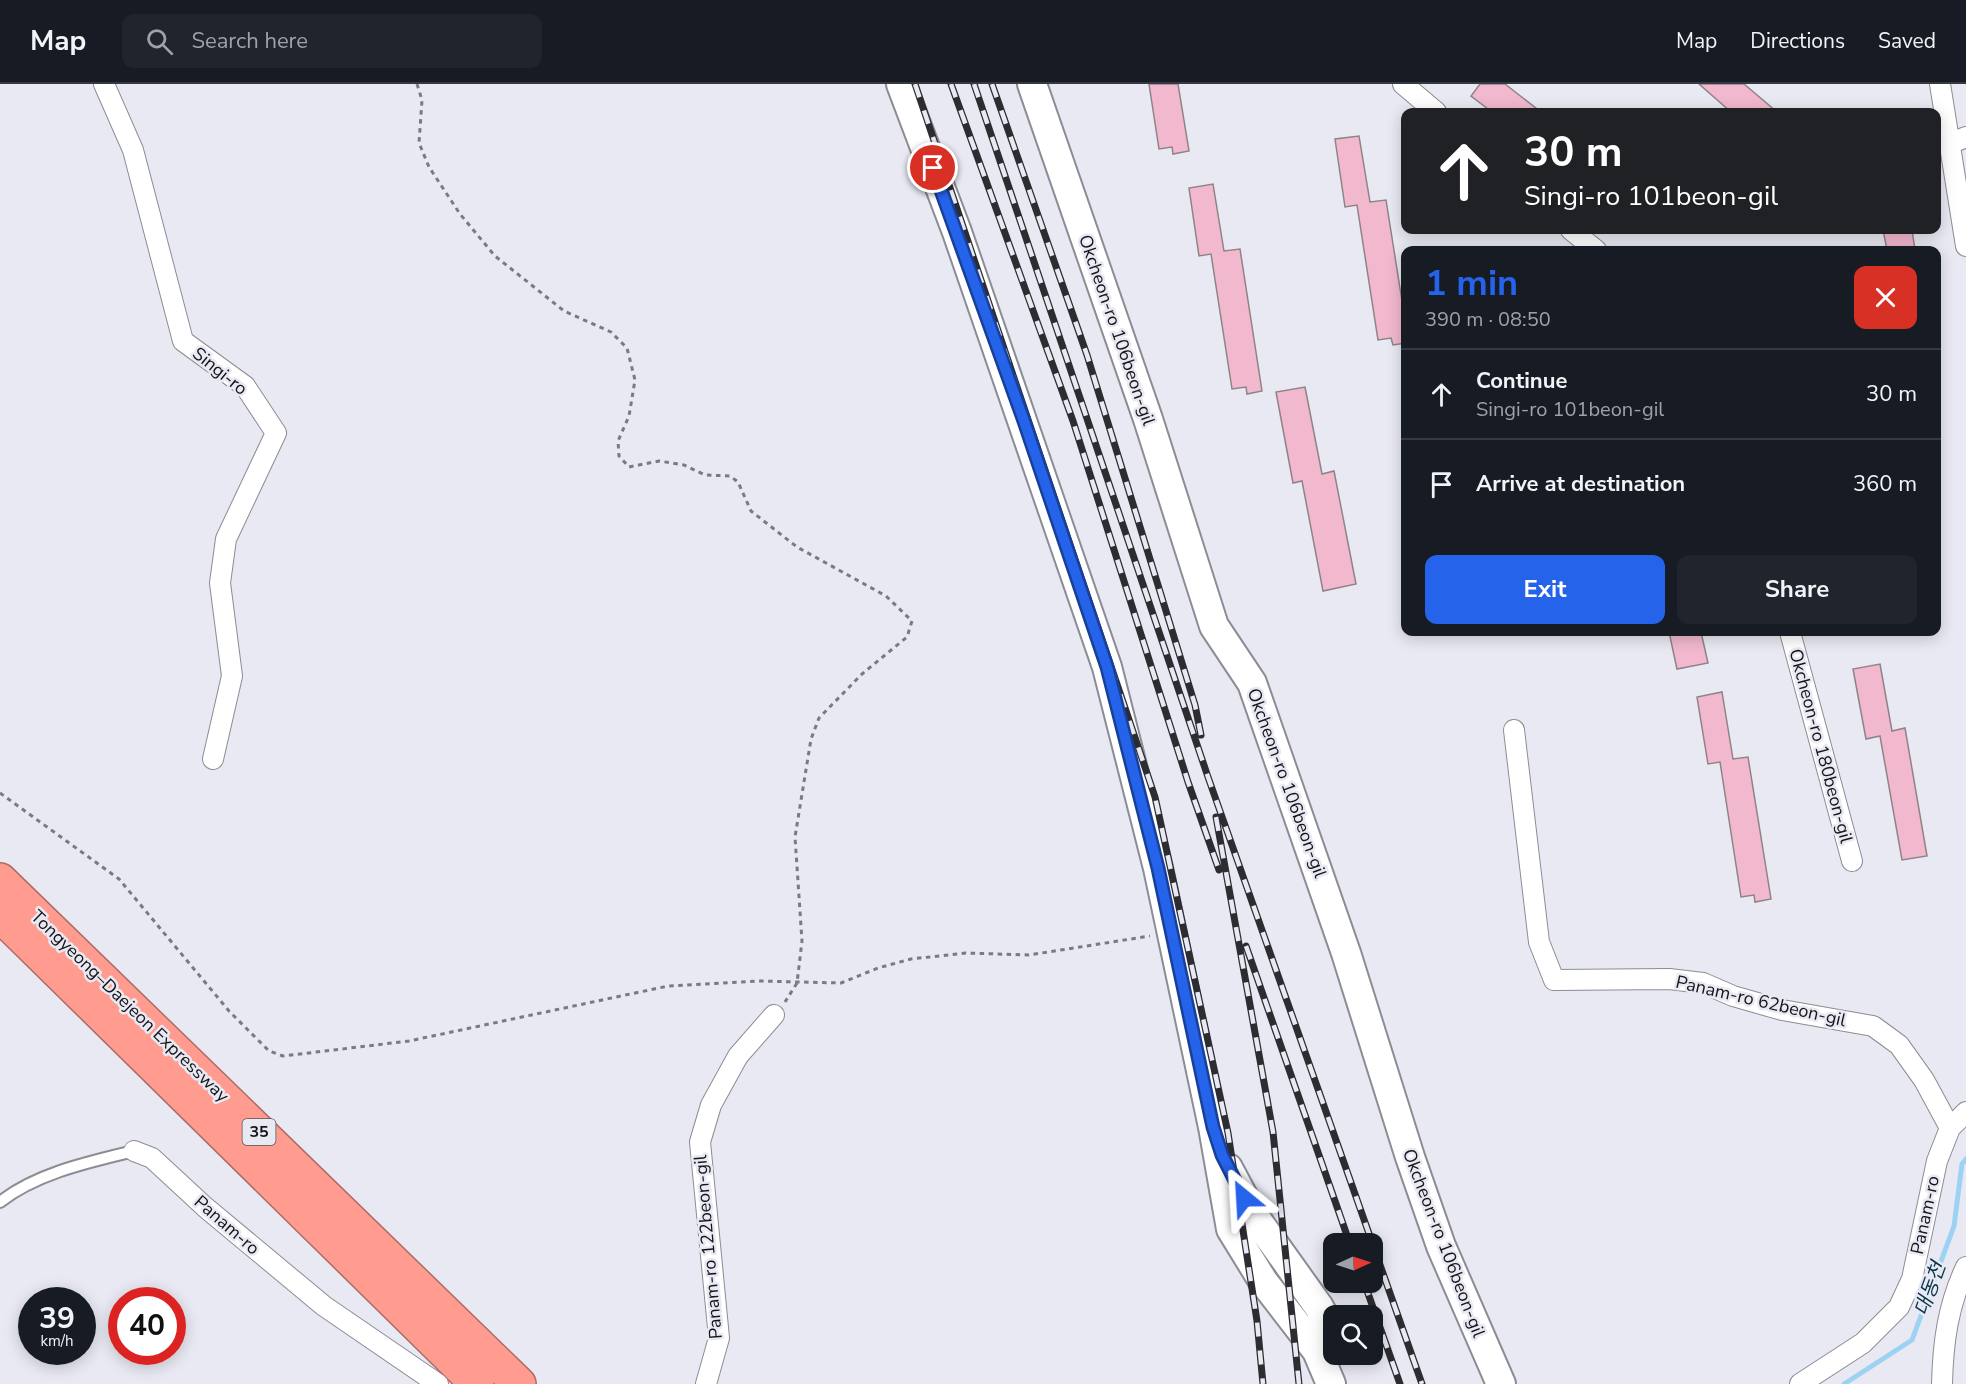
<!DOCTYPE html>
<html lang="en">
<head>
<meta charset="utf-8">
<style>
	:root { --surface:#171b24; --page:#20242c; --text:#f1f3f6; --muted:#9ea1a6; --line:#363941; --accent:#2563eb }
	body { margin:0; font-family:"Nunito Sans","Noto Sans KR",sans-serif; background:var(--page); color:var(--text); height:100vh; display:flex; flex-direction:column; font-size:22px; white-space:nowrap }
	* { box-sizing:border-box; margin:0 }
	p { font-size:20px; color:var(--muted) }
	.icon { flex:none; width:33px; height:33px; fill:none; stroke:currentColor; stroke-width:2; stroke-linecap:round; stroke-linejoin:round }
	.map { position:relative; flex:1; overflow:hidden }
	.panel { position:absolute; left:1401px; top:162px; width:540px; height:390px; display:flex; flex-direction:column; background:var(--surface); border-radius:12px; box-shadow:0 3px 15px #0003 }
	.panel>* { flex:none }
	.hud { position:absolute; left:1401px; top:24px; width:540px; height:126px; border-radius:12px; box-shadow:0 3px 15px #0003; background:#202124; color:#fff; overflow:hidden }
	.needle { width:39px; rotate:87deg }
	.tools { position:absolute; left:1323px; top:1149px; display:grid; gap:12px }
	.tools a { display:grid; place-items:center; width:60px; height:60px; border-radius:12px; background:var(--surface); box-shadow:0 3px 15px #0003; font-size:30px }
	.speed { position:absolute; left:18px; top:1203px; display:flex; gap:12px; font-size:30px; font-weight:700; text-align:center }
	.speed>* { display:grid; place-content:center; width:78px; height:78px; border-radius:50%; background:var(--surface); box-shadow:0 3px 15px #0003; line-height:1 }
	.speed small { font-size:15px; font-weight:400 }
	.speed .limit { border:9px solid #d22; background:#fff; color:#111 }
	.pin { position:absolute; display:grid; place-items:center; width:51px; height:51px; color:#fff; margin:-26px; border:3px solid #fff; border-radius:50%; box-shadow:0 2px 6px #0007 }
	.me { position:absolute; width:66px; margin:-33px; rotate:333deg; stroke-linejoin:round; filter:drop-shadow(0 0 4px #0008) }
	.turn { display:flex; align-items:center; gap:21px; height:126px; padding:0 24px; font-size:27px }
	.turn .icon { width:78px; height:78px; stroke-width:2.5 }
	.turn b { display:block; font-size:42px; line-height:51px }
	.round { display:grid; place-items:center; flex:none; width:63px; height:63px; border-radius:12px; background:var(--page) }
	.headline { display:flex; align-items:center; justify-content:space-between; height:102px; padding:0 24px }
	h1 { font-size:36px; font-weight:700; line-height:45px; color:var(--accent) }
	.action { display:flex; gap:12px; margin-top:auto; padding:12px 24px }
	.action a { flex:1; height:69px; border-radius:12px; background:var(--accent); color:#fff; font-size:24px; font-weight:700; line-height:69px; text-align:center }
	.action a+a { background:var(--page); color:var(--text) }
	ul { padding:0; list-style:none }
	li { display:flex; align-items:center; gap:18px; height:90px; padding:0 24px; border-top:2px solid var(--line) }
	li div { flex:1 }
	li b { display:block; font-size:22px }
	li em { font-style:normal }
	header { display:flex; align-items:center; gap:36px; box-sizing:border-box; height:84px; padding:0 30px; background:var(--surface); border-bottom:2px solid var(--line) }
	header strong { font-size:28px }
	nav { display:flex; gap:33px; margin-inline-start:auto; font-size:21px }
	.search { width:420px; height:54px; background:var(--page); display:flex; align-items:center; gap:15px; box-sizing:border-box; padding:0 21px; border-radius:12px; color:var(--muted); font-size:22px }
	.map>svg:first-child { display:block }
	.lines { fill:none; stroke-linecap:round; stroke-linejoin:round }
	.stream { stroke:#9dd2f3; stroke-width:5 }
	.building { fill:#f2b8cd; stroke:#8e8487; stroke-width:1.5 }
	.lane-casing { stroke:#8c8c95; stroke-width:14 }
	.street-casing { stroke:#8c8c95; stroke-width:22 }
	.secondary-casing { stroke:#8c8c95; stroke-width:32 }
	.highway-casing { stroke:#ad6c66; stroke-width:36 }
	.path { stroke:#7a7a81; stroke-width:3; stroke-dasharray:4.5 4.5; stroke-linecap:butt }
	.lane { stroke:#fff; stroke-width:10 }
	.street { stroke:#fff; stroke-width:20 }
	.secondary { stroke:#fff; stroke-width:28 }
	.highway { stroke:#ff9b8f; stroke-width:33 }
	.rail-casing { stroke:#2c2c31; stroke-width:7 }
	.rail { stroke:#e9e9f3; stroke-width:4.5; stroke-dasharray:14; stroke-linecap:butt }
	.route-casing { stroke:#184099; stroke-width:15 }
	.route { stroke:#2563eb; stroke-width:10 }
	.labels { text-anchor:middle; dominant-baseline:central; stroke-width:5; stroke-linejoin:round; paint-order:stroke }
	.shield { fill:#e9e9f3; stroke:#55555a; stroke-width:1.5 }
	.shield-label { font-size:16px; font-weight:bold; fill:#151519 }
	.street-label { font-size:18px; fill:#151519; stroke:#e9e9f3 }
	.water-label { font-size:20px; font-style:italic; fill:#08354c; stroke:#e9e9f3 }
</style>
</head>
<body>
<header>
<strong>Map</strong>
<div class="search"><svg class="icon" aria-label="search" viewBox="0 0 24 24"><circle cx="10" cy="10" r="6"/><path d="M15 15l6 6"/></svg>Search here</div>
<nav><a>Map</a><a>Directions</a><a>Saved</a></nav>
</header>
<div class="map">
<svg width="1966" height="1300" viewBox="0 0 1966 1300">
	<rect width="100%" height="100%" fill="#e9e9f3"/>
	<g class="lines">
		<path class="stream" d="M 1844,1300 L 1912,1256 L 1954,1142 L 1962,1080 L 1966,1075"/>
	</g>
	<path class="building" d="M 1149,0 L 1178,0 L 1189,67 L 1173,70 L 1172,63 L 1159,65 Z
		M 1480,0 L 1505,0 L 1541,28 L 1492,28 L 1471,12 Z
		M 1699,0 L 1744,0 L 1777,28 L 1731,28 Z
		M 1359,52 L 1370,118 L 1386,116 L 1406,242 L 1406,259 L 1393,261 L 1391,254 L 1378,256 L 1357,121 L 1345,123 L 1335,55 Z
		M 1213,100 L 1224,167 L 1240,165 L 1262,307 L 1247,310 L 1246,303 L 1232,305 L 1211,170 L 1199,172 L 1189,104 Z
		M 1883,146 L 1912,146 L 1915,166 L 1887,166 Z
		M 1305,303 L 1322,390 L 1334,387 L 1356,500 L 1323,507 L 1302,397 L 1293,399 L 1276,308 Z
		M 1669,548 L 1701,548 L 1708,579 L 1677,585 Z
		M 1880,580 L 1892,647 L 1905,644 L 1927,772 L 1902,776 L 1880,652 L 1866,655 L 1853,585 Z
		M 1722,608 L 1733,675 L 1748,673 L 1771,815 L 1755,818 L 1754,811 L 1741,813 L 1720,678 L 1708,680 L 1697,613 Z"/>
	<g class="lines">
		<g class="lane-casing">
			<path id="lane" d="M 0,1118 C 37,1089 89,1078 134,1067"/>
		</g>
		<g class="street-casing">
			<path id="street" d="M 104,0 L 133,66 L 183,257 L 245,302 L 276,349 L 226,455 L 220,499 L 232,592 L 213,675
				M 1403,0 L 1436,28
				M 1940,0 L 1966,162
				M 1949,60 L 1966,53
				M 1571,146 L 1596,166
				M 1790,548 L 1852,777
				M 1514,646 L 1539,858 L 1554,896 L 1669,895 L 1703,899 L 1733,912 L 1782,926 L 1873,942 L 1899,961 L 1924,996 L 1950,1044
				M 134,1067 L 152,1074 L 205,1123 L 324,1222 L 438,1300
				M 706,1300 L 719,1254 L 700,1058 L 711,1021 L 738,972 L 774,931
				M 1800,1300 L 1863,1259 L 1899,1223 L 1912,1195 L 1937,1077 L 1950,1044 L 1966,1028
				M 1942,1300 C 1943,1258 1948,1221 1966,1183"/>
		</g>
		<g class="secondary-casing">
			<path id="secondary" d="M 901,0 L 957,148 L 1107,583 L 1158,784 L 1213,1043 L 1231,1145 L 1263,1197 L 1317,1267 L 1331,1300
				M 1032,0 L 1148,335 L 1214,542 L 1252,599 L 1346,869 L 1410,1073 L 1441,1162 L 1501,1300
				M 1228,1084 L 1252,1129 L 1319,1223 L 1334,1251"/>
		</g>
		<g class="highway-casing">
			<path id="highway" d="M 0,796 L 519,1300
				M 0,831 L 477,1300"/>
		</g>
		<path class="path" d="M 417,0 L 422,16 L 419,59 L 429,83 L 460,130 L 495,172 L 534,203 L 564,227 L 611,248 L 627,264 L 635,296 L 629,332 L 618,357 L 619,372 L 629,383 L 659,377 L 684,381 L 705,391 L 730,392 L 738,398 L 751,427 L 797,463 L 886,512 L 912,537 L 907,553 L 862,590 L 819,634 L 811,655 L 795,753 L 802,857 L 797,899 L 785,918
			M 0,709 L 119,795 L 229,927 L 269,967 L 283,972 L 409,957 L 668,902 L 759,897 L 841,899 L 878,884 L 911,875 L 966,869 L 1029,871 L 1150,852"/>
		<use href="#lane" class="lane"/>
		<use href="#street" class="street"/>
		<use href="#secondary" class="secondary"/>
		<use href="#highway" class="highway"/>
		<g class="rail-casing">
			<path id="rail" d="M 915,0 L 1155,713 L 1228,1049 L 1257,1237 L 1263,1300
				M 951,0 L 1073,337 L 1188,698 L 1219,786
				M 974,0 L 1208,693 L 1422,1300
				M 992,0 L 1087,271 L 1195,621 L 1201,651
				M 1216,733 L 1273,1048 L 1299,1300
				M 1246,862 L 1350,1160
				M 1364,1198 L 1400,1300"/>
		</g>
		<use href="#rail" class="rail"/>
	</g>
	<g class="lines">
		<g class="route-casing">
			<path id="route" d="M 933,84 L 1024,337 L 1107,583 L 1158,784 L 1213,1043 L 1222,1071 L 1244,1114"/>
		</g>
		<use href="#route" class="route"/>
	</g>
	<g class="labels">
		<rect class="shield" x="242.5" y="1035" width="33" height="26" rx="4.5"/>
		<g class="shield-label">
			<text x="259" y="1048">35</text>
		</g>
		<g class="street-label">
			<text transform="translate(1117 246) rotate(71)">Okcheon-ro 106beon-gil</text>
			<text transform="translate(220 287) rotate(39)">Singi-ro</text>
			<text transform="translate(1821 662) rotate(75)">Okcheon-ro 180beon-gil</text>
			<text transform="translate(1287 699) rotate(70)">Okcheon-ro 106beon-gil</text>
			<text transform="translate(1761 917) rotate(13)">Panam-ro 62beon-gil</text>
			<text transform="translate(130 922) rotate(44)">Tongyeong–Daejeon Expressway</text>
			<text transform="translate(1925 1131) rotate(-78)">Panam-ro</text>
			<text transform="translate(227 1141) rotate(41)">Panam-ro</text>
			<text transform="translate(1444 1159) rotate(69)">Okcheon-ro 106beon-gil</text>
			<text transform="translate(708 1163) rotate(-95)">Panam-ro 122beon-gil</text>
		</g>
		<g class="water-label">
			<text transform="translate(1930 1205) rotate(-70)">대동천</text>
		</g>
	</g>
</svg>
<div class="tools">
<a><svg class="needle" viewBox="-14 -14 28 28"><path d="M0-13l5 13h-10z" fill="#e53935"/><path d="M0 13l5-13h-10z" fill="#9ea1a6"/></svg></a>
<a><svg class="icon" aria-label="search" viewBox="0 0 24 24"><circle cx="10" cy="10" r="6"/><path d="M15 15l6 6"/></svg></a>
</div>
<div class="speed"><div>39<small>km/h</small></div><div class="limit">40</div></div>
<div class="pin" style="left:933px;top:84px;background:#d93025"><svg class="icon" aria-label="arrive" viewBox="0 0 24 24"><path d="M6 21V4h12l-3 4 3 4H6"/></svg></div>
<svg class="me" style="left:1244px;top:1114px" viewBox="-20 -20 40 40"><path d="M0-17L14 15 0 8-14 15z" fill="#2563eb" stroke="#fff" stroke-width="4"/></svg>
<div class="hud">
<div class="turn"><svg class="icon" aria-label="ahead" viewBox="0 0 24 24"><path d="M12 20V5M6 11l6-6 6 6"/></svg><div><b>30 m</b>Singi-ro 101beon-gil</div></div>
</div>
<section class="panel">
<div class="headline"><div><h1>1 min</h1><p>390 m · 08:50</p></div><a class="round" style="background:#d93025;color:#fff"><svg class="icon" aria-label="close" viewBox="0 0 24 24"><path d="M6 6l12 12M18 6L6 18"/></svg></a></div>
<ul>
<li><svg class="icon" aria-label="ahead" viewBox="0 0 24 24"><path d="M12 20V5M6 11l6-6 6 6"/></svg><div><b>Continue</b><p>Singi-ro 101beon-gil</p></div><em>30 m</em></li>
<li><svg class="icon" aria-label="arrive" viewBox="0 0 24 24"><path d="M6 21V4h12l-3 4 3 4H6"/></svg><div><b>Arrive at destination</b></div><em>360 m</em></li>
</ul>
<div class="action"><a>Exit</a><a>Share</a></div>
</section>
</div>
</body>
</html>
